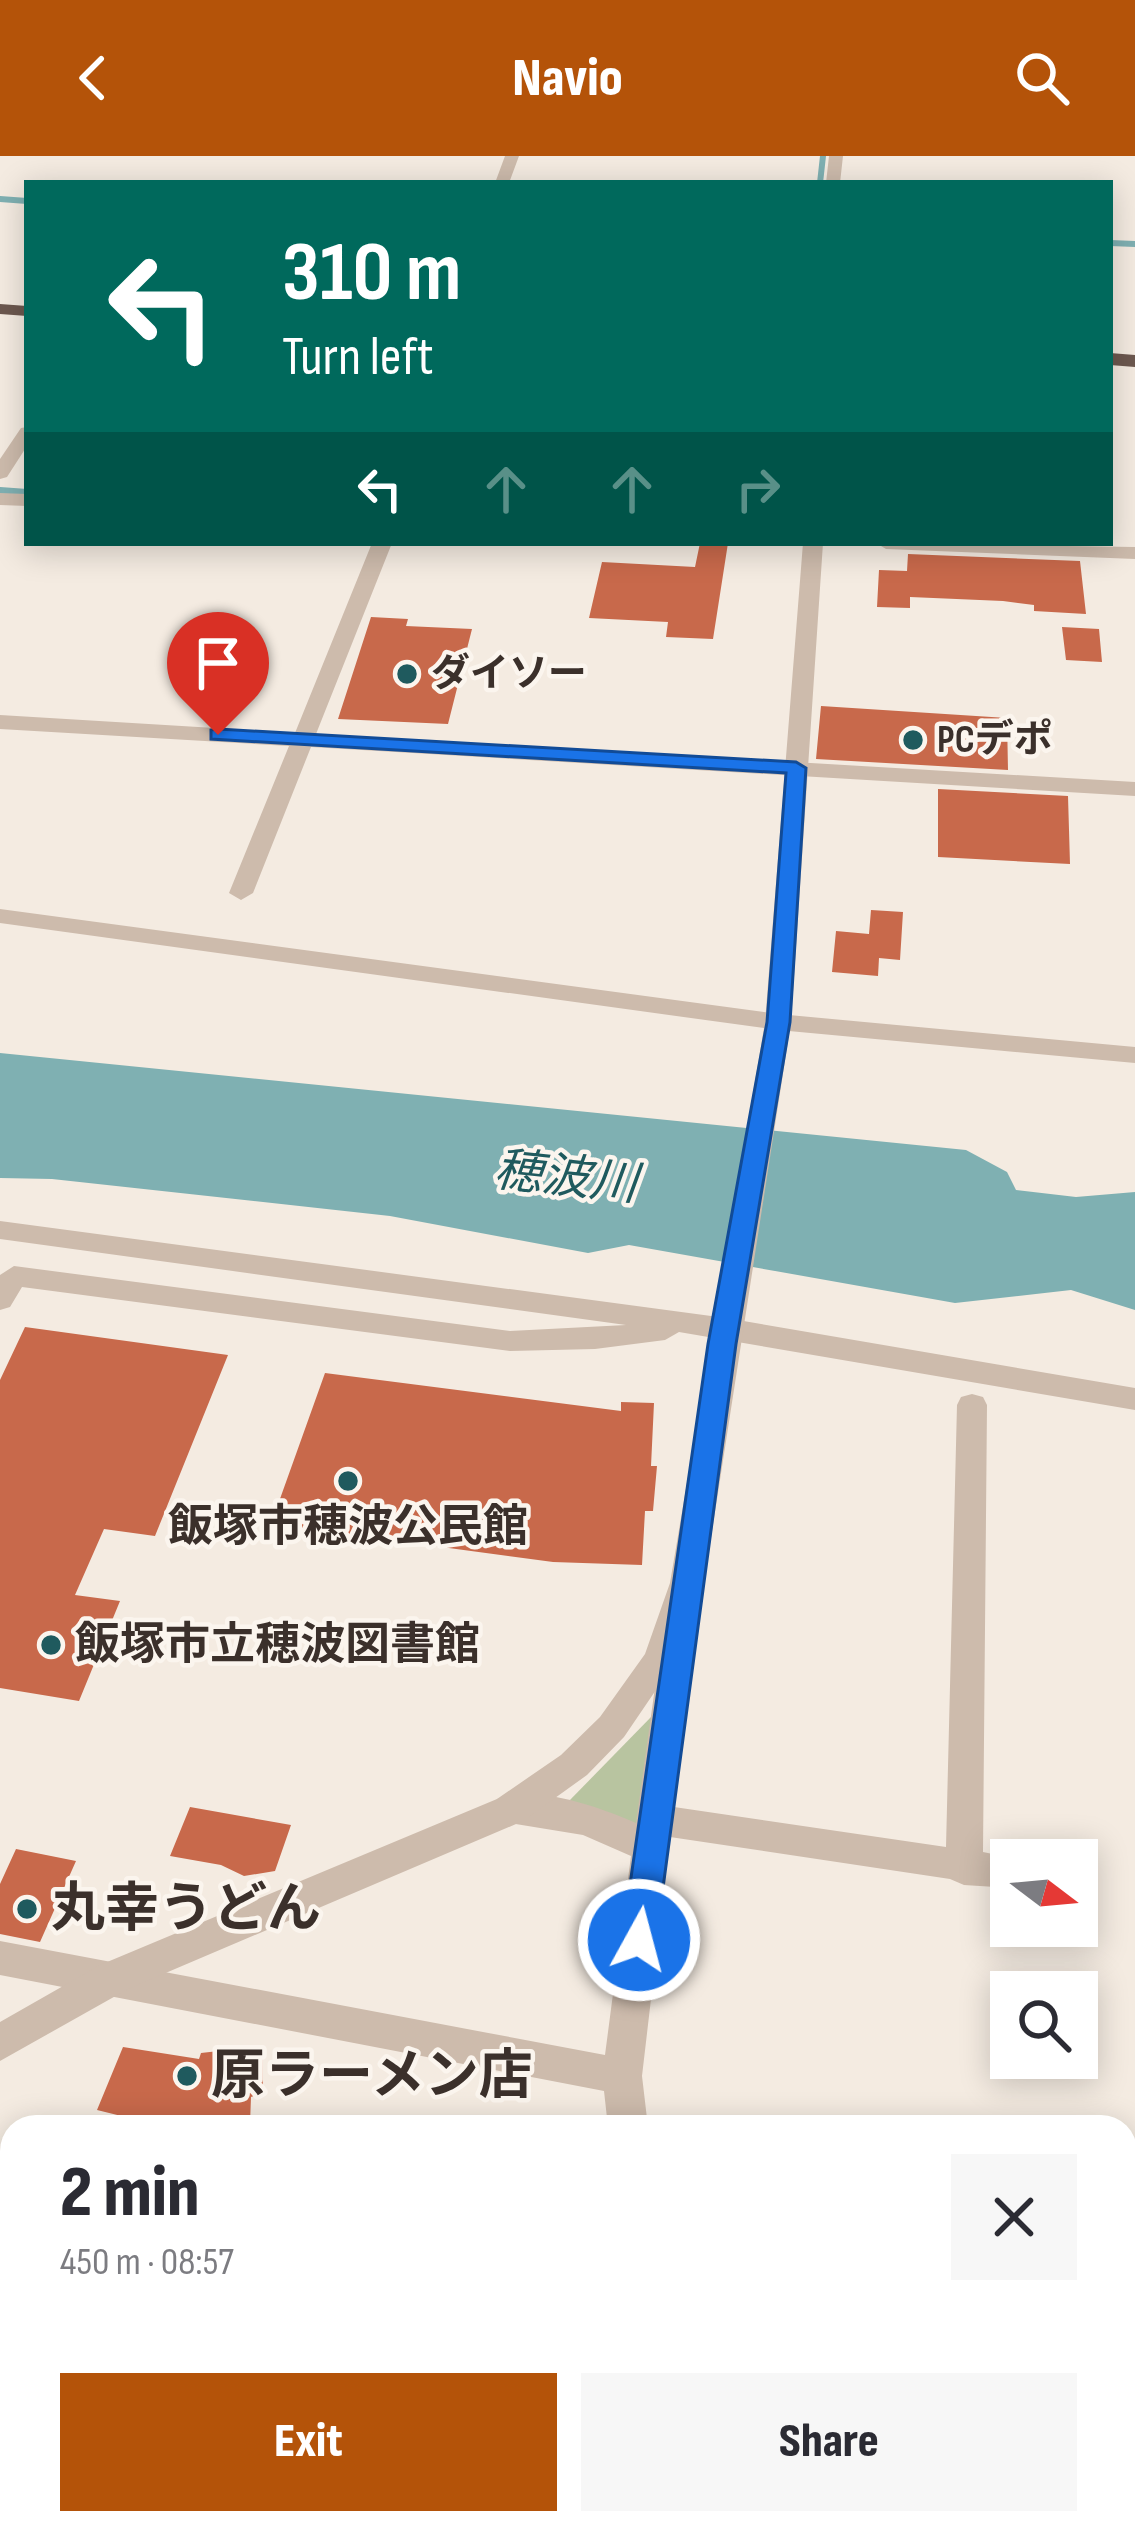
<!DOCTYPE html>
<html lang="en">
<head>
<meta charset="utf-8">
<style>
	:root { --surface:#fff; --page:#f7f7f7; --text:#2b2b33; --muted:#7c7c81; --accent:#b45309 }
	body { margin:0; font-family:"Sofia Sans Condensed","Noto Sans JP",sans-serif; background:var(--page); color:var(--text); height:100vh; display:flex; flex-direction:column; font-size:45px; white-space:nowrap }
	* { box-sizing:border-box; margin:0 }
	p { font-size:39px; color:var(--muted) }
	.icon { flex:none; width:66px; height:66px; fill:none; stroke:currentColor; stroke-width:2; stroke-linecap:round; stroke-linejoin:round }
	.map { position:relative; flex:1; overflow:hidden }
	.drawer { position:absolute; left:0px; top:1959px; width:1137px; height:420px; display:flex; flex-direction:column; background:var(--surface); border-radius:36px 36px 0 0; box-shadow:0 6px 30px #0003 }
	.drawer>* { flex:none }
	.banner { position:absolute; left:24px; top:24px; width:1089px; height:366px; border-radius:0px; box-shadow:0 6px 30px #0003; background:#00695c; color:#fff; overflow:hidden }
	.needle { width:78px; rotate:106deg }
	.buttons { position:absolute; left:990px; top:1683px; display:grid; gap:24px }
	.buttons a { display:grid; place-items:center; width:108px; height:108px; border-radius:0px; background:var(--surface); box-shadow:0 6px 30px #0003; font-size:60px }
	.pin { position:absolute; display:grid; place-items:center; width:102px; height:102px; color:#fff; margin:-123px -51px; border-radius:50% 50% 50% 0; rotate:-45deg; box-shadow:0 0 12px #0007 }
	.pin .icon { rotate:45deg }
	.me { position:absolute; width:132px; margin:-66px; rotate:7deg; stroke-linejoin:round; filter:drop-shadow(0 0 9px #0008) }
	.turn { display:flex; align-items:center; gap:42px; height:252px; padding:0 60px; font-size:54px }
	.turn .icon { width:156px; height:156px; stroke-width:2.5 }
	.turn b { display:block; font-size:84px; line-height:102px }
	.lanes { display:flex; align-items:center; height:114px; padding:0 60px; background:#0003; justify-content:center; gap:60px; direction:ltr }
	.lanes .off { opacity:.35 }
	.round { display:grid; place-items:center; flex:none; width:126px; height:126px; border-radius:0px; background:var(--page) }
	.headline { display:flex; align-items:center; justify-content:space-between; height:204px; padding:0 60px }
	h1 { font-size:72px; font-weight:800; line-height:90px }
	.primary-button { display:flex; gap:24px; margin-top:auto; padding:24px 60px }
	.primary-button a { flex:1; height:138px; border-radius:0px; background:var(--accent); color:#fff; font-size:48px; font-weight:800; line-height:138px; text-align:center }
	.primary-button a+a { background:var(--page); color:var(--text) }
	header { display:flex; justify-content:space-between; align-items:center; height:156px; padding:0 60px; background:var(--accent); color:#fff; font-size:54px; font-weight:800 }
	.map>svg:first-child { display:block }
	.green { fill:#b8c4a0 }
	.water { fill:#7fb0b2 }
	.lines { fill:none; stroke-linecap:round; stroke-linejoin:round }
	.stream-far1 { stroke:#7fb0b2; stroke-width:6 }
	.stream { stroke:#7fb0b2; stroke-width:8 }
	.building { fill:#c8694b }
	.minor { fill:#cdbbac; fill-rule:evenodd }
	.tertiary { fill:#cdbbac; fill-rule:evenodd }
	.trunk { fill:#6c584f; fill-rule:evenodd }
	.route { fill:#1a73e8; stroke:#114b97; stroke-width:3 }
	.poi-dot { fill:#1f5a5e; stroke:#fbf5ee; stroke-width:4.5 }
	.labels { text-anchor:middle; dominant-baseline:central; stroke-width:9; stroke-linejoin:round; paint-order:stroke }
	.far-poi-label { font-size:39px; font-weight:bold; fill:#3b302b; stroke:#fbf5ee; text-anchor:start }
	.poi-label { font-size:45px; font-weight:bold; fill:#3b302b; stroke:#fbf5ee }
	.water-label { font-size:48px; font-style:italic; fill:#1f5a5e; stroke:#fbf5ee }
	.near-poi-label { font-size:54px; font-weight:bold; fill:#3b302b; stroke:#fbf5ee; text-anchor:start }
</style>
</head>
<body>
<header><svg class="icon" aria-label="back" viewBox="0 0 24 24"><path d="M15 5l-7 7 7 7"/></svg>Navio<svg class="icon" aria-label="search" viewBox="0 0 24 24"><circle cx="10" cy="10" r="6"/><path d="M15 15l6 6"/></svg></header>
<div class="map">
<svg width="1135" height="2379" viewBox="0 0 1135 2379">
	<rect width="100%" height="100%" fill="#f4ebe1"/>
	<path class="green" d="M 653,1559 L 639,1671 L 569,1645 Z"/>
	<path class="water" d="M 0,897 L 966,994 L 1007,1016 L 1016,1034 L 1076,1041 L 1135,1036 L 1135,1154 L 1071,1134 L 955,1147 L 629,1089 L 588,1097 L 390,1060 L 52,1023 L 0,1022 Z"/>
	<g class="lines">
		<path class="stream-far1" d="M 820,27 L 823,0
			M 0,43 L 27,45
			M 1110,87 L 1135,88"/>
		<path class="stream" d="M 0,335 L 27,337"/>
	</g>
	<path class="building" d="M 700,387 L 728,387 L 713,483 L 666,481 L 668,466 L 589,462 L 602,406 L 695,411 Z
		M 908,398 L 1080,405 L 1086,458 L 1034,455 L 1034,449 L 1003,445 L 910,441 L 910,452 L 877,451 L 879,414 L 907,415 Z
		M 371,461 L 408,463 L 406,470 L 472,473 L 448,568 L 338,563 Z
		M 1062,471 L 1099,473 L 1102,506 L 1066,504 Z
		M 821,550 L 1007,562 L 1008,614 L 816,603 Z
		M 938,633 L 1068,640 L 1070,708 L 938,701 Z
		M 871,754 L 903,756 L 900,804 L 879,802 L 878,820 L 832,816 L 836,775 L 869,778 Z
		M 25,1171 L 228,1199 L 155,1380 L 104,1373 L 75,1439 L 120,1445 L 79,1545 L 0,1532 L 0,1224 Z
		M 325,1217 L 621,1255 L 621,1246 L 654,1247 L 651,1310 L 657,1310 L 653,1355 L 645,1355 L 642,1409 L 553,1406 L 271,1368 Z
		M 190,1651 L 291,1669 L 275,1715 L 244,1720 L 221,1709 L 170,1700 Z
		M 16,1693 L 76,1705 L 40,1786 L 0,1778 L 0,1728 Z
		M 262,1890 L 263,1937 L 251,1941 L 250,1968 L 166,1971 L 97,1954 L 123,1891 L 199,1903 L 201,1897 Z"/>
	<g class="lines">
		<path class="minor" d="M 505,0 L 519,0 L 509,27 L 495,27 Z
			M 27,271 L 27,290 L 7,321 L 0,323 L 0,303 L 21,272 Z
			M 0,337 L 27,338 L 27,350 L 0,349 Z
			M 372,387 L 392,387 L 316,578 L 1135,626 L 1135,640 L 311,591 L 253,737 L 241,744 L 229,737 L 289,590 L 0,573 L 0,559 L 295,577 Z
			M 876,387 L 1135,391 L 1135,403 L 886,393 Z
			M 0,753 L 778,858 L 1135,891 L 1135,907 L 778,874 L 0,767 Z
			M 0,1065 L 726,1162 L 1135,1232 L 1135,1254 L 679,1176 L 665,1184 L 595,1193 L 510,1195 L 22,1131 L 10,1151 L 0,1154 L 0,1119 L 14,1110 L 510,1175 L 626,1169 L 0,1083 Z
			M 972,1238 L 983,1241 L 987,1249 L 983,1696 L 1022,1704 L 1011,1704 L 1011,1732 L 964,1729 L 950,1723 L 670,1681 L 642,1920 L 648,1971 L 608,1971 L 604,1935 L 0,1819 L 0,1785 L 605,1899 L 631,1700 L 583,1679 L 497,1665 L 492,1654 L 497,1643 C 539,1629 597,1650 636,1667 L 664,1467 L 669,1458 L 681,1454 L 693,1458 L 698,1467 L 674,1651 L 946,1691 L 957,1249 L 961,1241 Z
			M 647,2367 L 693,2367 L 693,2379 L 647,2379 Z"/>
		<path class="tertiary" d="M 829,0 L 843,0 L 840,27 L 826,27 Z
			M 803,387 L 823,387 L 791,866 L 704,1427 L 677,1503 L 624,1581 L 587,1619 L 523,1665 L 128,1833 L 0,1905 L 0,1866 L 100,1809 L 497,1643 L 561,1599 L 600,1561 L 645,1498 L 670,1427 L 765,866 Z"/>
		<path class="trunk" d="M 0,148 L 27,150 L 27,160 L 0,158 Z
			M 1110,197 L 1135,199 L 1135,211 L 1110,209 Z"/>
	</g>
	<path class="route" d="M 218,573 L 796,606 L 806,612 L 790,866 L 736,1188 L 656,1784 L 651,1794 L 639,1799 L 627,1794 L 622,1784 L 708,1188 L 767,866 L 786,617 L 211,583 L 211,574 Z"/>
	<g class="poi-dot">
		<circle cx="407" cy="518" r="12"/>
		<circle cx="913" cy="584" r="12"/>
		<circle cx="348" cy="1325" r="12"/>
		<circle cx="51" cy="1489" r="12"/>
		<circle cx="27" cy="1753" r="12"/>
		<circle cx="187" cy="1920" r="12"/>
	</g>
	<g class="labels">
		<g class="far-poi-label">
			<text x="431" y="518">ダイソー</text>
			<text x="937" y="584">PCデポ</text>
		</g>
		<g class="poi-label">
			<text x="348" y="1371">飯塚市穂波公民館</text>
			<text x="75" y="1489" text-anchor="start">飯塚市立穂波図書館</text>
		</g>
		<g class="water-label">
			<text transform="translate(566 1022) rotate(6)">穂波川</text>
		</g>
		<g class="near-poi-label">
			<text x="51" y="1753">丸幸うどん</text>
			<text x="211" y="1920">原ラーメン店</text>
		</g>
	</g>
</svg>
<div class="buttons">
<a><svg class="needle" viewBox="-14 -14 28 28"><path d="M0-13l5 13h-10z" fill="#e53935"/><path d="M0 13l5-13h-10z" fill="#7c7c81"/></svg></a>
<a><svg class="icon" aria-label="search" viewBox="0 0 24 24"><circle cx="10" cy="10" r="6"/><path d="M15 15l6 6"/></svg></a>
</div>
<div class="pin" style="left:218px;top:579px;background:#d93025"><svg class="icon" aria-label="arrive" viewBox="0 0 24 24"><path d="M6 21V4h12l-3 4 3 4H6"/></svg></div>
<svg class="me" style="left:639px;top:1784px" viewBox="-20 -20 40 40"><circle r="17" fill="#1a73e8" stroke="#fff" stroke-width="3"/><path d="M0-11L8 9 0 5-8 9z" fill="#fff"/></svg>
<div class="banner">
<div class="turn"><svg class="icon" aria-label="left" viewBox="0 0 24 24"><path d="M17 20v-9H6M10 6l-5 5 5 5"/></svg><div><b>310 m</b>Turn left</div></div>
<div class="lanes"><svg class="icon" aria-label="left" viewBox="0 0 24 24"><path d="M17 20v-9H6M10 6l-5 5 5 5"/></svg><svg class="icon off" aria-label="ahead" viewBox="0 0 24 24"><path d="M12 20V5M6 11l6-6 6 6"/></svg><svg class="icon off" aria-label="ahead" viewBox="0 0 24 24"><path d="M12 20V5M6 11l6-6 6 6"/></svg><svg class="icon off" aria-label="right" viewBox="0 0 24 24"><path d="M7 20v-9h11M14 6l5 5-5 5"/></svg></div>
</div>
<section class="drawer">
<div class="headline"><div><h1>2 min</h1><p>450 m · 08:57</p></div><a class="round"><svg class="icon" aria-label="close" viewBox="0 0 24 24"><path d="M6 6l12 12M18 6L6 18"/></svg></a></div>
<div class="primary-button"><a>Exit</a><a>Share</a></div>
</section>
</div>
</body>
</html>
